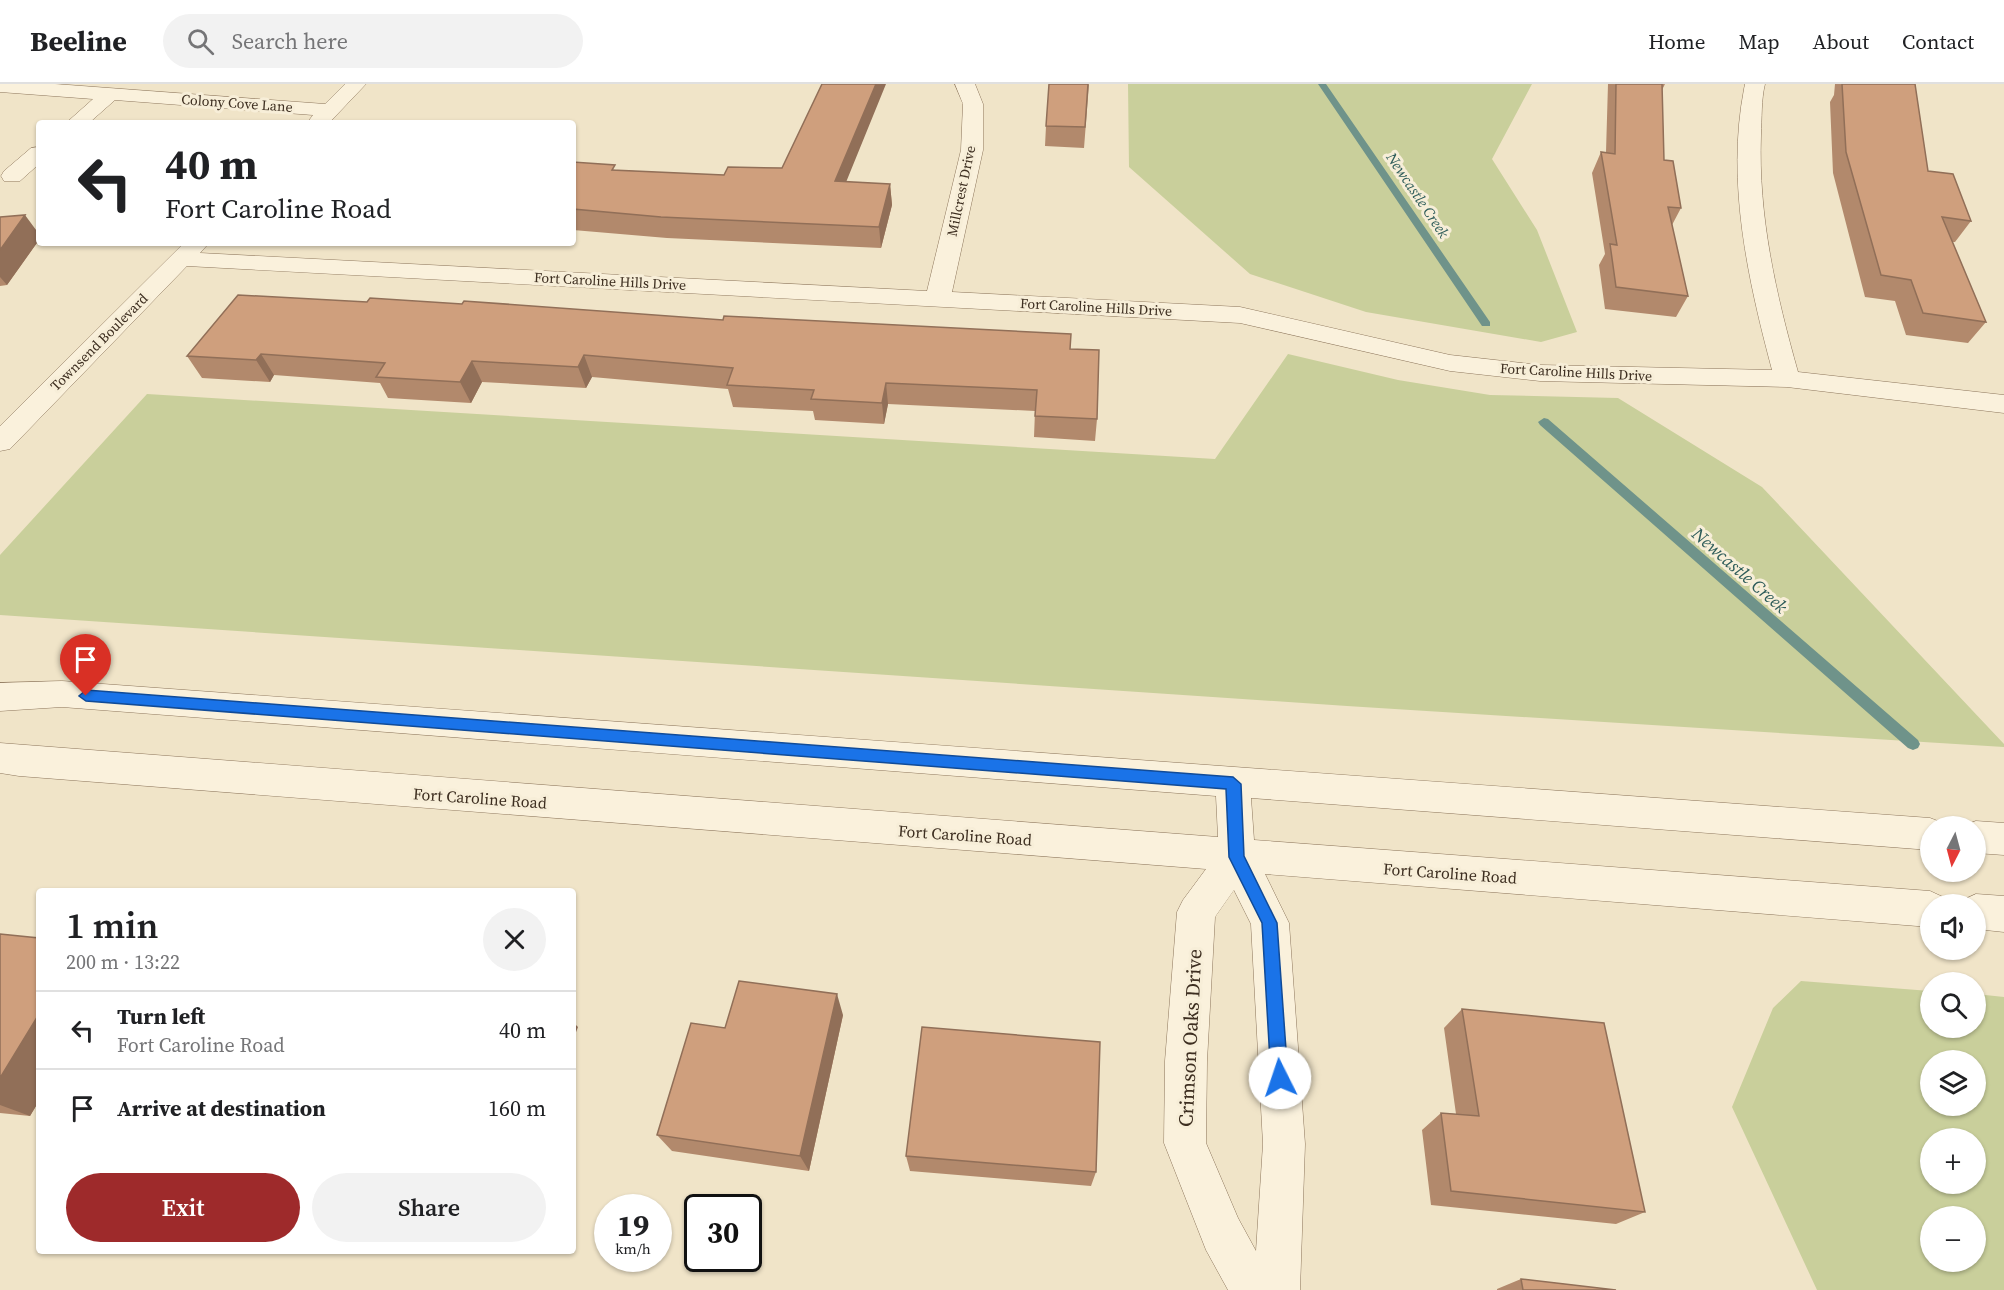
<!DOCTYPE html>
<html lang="en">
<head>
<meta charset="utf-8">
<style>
	:root { --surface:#fff; --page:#f2f2f2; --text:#202124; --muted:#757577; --line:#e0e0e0; --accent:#9e2a2b }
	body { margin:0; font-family:"Source Serif 4",serif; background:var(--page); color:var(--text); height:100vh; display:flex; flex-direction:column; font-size:22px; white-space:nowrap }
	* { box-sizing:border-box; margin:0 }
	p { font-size:20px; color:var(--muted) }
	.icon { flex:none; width:33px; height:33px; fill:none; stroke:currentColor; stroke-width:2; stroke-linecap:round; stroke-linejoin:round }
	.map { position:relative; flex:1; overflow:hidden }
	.drawer { position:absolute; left:36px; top:804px; width:540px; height:366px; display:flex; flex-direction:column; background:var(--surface); border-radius:6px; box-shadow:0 2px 4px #0004 }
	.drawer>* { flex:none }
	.hud { position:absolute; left:36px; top:36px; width:540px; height:126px; border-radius:6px; box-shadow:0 2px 4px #0004; background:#fff; color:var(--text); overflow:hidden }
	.needle { width:39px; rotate:186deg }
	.controls { position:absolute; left:1920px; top:732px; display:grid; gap:12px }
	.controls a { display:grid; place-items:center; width:66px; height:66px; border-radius:50%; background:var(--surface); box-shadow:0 2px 4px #0004; font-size:30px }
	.speed { position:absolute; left:594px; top:1110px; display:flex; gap:12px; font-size:30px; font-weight:700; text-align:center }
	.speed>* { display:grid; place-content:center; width:78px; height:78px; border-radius:50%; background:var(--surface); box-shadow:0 2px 4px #0004; line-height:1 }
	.speed small { font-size:15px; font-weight:400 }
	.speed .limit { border:3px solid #111; border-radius:9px; background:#fff; color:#111 }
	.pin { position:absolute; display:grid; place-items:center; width:51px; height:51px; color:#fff; margin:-62px -26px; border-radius:50% 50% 50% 0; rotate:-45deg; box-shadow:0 0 6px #0007 }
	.pin .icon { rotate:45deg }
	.me { position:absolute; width:66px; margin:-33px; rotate:356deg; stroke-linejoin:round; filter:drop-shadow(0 0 4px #0008) }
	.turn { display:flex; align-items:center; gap:21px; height:126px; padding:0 30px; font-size:27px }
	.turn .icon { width:78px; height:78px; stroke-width:2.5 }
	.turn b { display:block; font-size:42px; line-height:51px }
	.round { display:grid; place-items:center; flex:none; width:63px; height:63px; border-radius:32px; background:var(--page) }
	.summary { display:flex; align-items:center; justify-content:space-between; height:102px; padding:0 30px }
	h1 { font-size:36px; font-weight:600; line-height:45px }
	.button { display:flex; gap:12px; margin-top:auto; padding:12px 30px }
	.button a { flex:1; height:69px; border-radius:36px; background:var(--accent); color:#fff; font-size:24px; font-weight:600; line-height:69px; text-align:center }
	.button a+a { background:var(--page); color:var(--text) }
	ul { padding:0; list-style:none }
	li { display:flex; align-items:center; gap:18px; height:78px; padding:0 30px; border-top:2px solid var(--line) }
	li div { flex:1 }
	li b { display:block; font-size:22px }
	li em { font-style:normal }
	header { display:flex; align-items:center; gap:36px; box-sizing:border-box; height:84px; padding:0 30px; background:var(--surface); border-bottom:2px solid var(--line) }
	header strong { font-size:28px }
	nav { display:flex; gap:33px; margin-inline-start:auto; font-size:21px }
	.search { width:420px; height:54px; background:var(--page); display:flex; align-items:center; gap:15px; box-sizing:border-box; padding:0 21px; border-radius:33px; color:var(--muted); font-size:22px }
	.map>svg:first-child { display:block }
	.green { fill:#c9cf9b; fill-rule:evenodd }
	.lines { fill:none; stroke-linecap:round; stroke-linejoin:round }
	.stream { fill:#6f938a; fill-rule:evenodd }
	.minor-casing { stroke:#8d765c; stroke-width:1 }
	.minor { fill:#faf1dc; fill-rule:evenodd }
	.wall { fill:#b2896c }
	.shaded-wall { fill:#916f58 }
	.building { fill:#cf9f7d; stroke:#916f58; stroke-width:1.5 }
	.route { fill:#1a73e8; stroke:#114b97; stroke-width:1.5 }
	.labels { text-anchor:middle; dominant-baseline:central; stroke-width:6; stroke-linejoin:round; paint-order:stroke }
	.far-street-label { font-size:14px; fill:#3d2e20; stroke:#f7eed8 }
	.far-water-label { font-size:15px; font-style:italic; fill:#2f5d5a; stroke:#f7eed8 }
	.street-label { font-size:16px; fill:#3d2e20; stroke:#f7eed8 }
	.water-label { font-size:18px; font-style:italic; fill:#2f5d5a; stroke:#f7eed8 }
	.near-street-label { font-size:20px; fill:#3d2e20; stroke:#f7eed8 }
</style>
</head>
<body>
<header>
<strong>Beeline</strong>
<div class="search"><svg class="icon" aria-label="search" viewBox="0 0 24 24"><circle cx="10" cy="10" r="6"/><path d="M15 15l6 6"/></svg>Search here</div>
<nav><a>Home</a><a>Map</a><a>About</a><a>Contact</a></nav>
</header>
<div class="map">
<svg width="2004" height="1206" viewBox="0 0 2004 1206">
	<rect width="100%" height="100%" fill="#f0e4c8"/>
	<path class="green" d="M 1128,0 L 1532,0 L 1492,75 L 1537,146 L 1577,248 L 1541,258 L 1366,228 L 1250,190 L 1129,83 Z
		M 1288,270 L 1398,296 L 1490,311 L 1618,314 L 1762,403 L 2004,660 L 2004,663 L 1347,622 L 0,531 L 0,471 L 147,310 L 1215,375 Z
		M 1801,897 L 1930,907 L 1930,944 L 1976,944 L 1976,910 L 2004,913 L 2004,1206 L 1817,1206 L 1732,1023 L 1773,924 ZM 1930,976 L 1976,976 L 1976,1022 L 1930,1022 ZM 1930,1054 L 1976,1054 L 1976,1100 L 1930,1100 ZM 1930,1132 L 1976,1132 L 1976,1178 L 1930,1178 Z"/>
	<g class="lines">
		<path class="stream" d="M 1318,0 L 1326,0 L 1490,238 L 1490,242 L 1482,242 Z
			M 1544,334 L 1548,335 L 1918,656 L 1920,660 L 1918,664 L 1913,666 L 1908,664 L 1540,341 L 1538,338 Z"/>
		<g class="minor-casing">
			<path id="minor" d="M 0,0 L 55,0 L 325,20 L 345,0 L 366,0 L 329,39 L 307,39 L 313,31 L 115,16 L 89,39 L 66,39 L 93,15 L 0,8 Z
				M 955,0 L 975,0 L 983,20 L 983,66 L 952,208 L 1240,223 L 1450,271 L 1540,281 L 1772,286 C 1748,196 1726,98 1744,5 L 1745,0 L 1765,0 C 1761,16 1762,34 1761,51 C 1758,132 1776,210 1798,288 L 2004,311 L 2004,329 L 1787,303 L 1540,297 L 1450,287 L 1240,239 L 187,182 L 10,365 L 0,367 L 0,342 L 184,159 L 209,159 L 200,169 L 927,207 L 961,66 L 963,20 Z
				M 39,63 L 39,80 L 20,97 L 4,97 L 1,92 L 4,87 L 31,64 Z
				M 62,597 L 1930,734 L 1943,739 L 1945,742 L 1930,742 L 1930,766 L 1251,714 L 1254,756 L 1930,807 L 1943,813 L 1947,820 L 1930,820 L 1930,843 L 1265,790 L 1289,839 L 1305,1060 L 1300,1206 L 1228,1206 L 1206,1166 L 1164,1059 L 1165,977 L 1177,828 L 1183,816 L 1206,785 L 19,692 L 0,689 L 0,659 L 1218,753 L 1216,712 L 62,623 L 0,627 L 0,599 ZM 1234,806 L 1251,840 L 1263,1060 L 1256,1167 L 1238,1134 L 1206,1059 L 1207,977 L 1215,833 Z
				M 1976,737 L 2004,739 L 2004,771 L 1976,769 L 1976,742 L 1963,742 Z
				M 1976,810 L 2004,812 L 2004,848 L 1976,845 L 1976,820 L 1960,820 L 1963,816 Z"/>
		</g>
		<use href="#minor" class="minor"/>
	</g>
	<path class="wall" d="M 1089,0 L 1084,64 L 1045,62 L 1046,42 Z
		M 1608,0 L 1665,0 L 1662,6 L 1664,76 L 1681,124 L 1672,141 L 1688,212 L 1676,233 L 1605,225 L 1599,181 L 1605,170 L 1592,89 L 1601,68 L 1606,68 Z
		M 1835,0 L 1915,0 L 1928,87 L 1971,137 L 1955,158 L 1952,158 L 1986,238 L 1968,259 L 1906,251 L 1895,217 L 1865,213 L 1833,89 L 1830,18 L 1834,11 Z
		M 573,78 L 616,86 L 890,100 L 892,121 L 881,164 L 667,154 L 573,146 Z
		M 0,133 L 39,150 L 39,156 L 7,201 L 0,202 Z
		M 238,211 L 1070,265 L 1097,335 L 1095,357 L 1034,353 L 1035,327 L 888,320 L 884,340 L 815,336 L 813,327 L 733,323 L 728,305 L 592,293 L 586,304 L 482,298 L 471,319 L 388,314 L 380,299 L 274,291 L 270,298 L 202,294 L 187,272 Z
		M 0,850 L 39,854 L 39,1017 L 30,1032 L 0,1029 Z
		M 1462,925 L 1645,1128 L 1616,1140 L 1431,1121 L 1422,1046 L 1441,1029 L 1456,1030 L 1444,944 Z
		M 843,931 L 809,1087 L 672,1067 L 657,1051 L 725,944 Z
		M 906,1072 L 1096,1088 L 1091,1102 L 910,1087 Z
		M 1521,1195 L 1616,1206 L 1497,1206 L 1497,1205 Z"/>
	<path class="shaded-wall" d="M 876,0 L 886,0 L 838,118 L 835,97 Z
		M 890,100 L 892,121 L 881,164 L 879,143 Z
		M 25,131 L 39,150 L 39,156 L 7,201 L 0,193 L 0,166 Z
		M 261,270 L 274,291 L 270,298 L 256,276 Z
		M 584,271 L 592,293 L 586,304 L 578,283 Z
		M 472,277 L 482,298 L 471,319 L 460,298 Z
		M 886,299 L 888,320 L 884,340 L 882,319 Z
		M 837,910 L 843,931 L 809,1087 L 800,1072 Z
		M 39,930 L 39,1017 L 30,1032 L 0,1021 L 0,994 Z
		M 573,938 L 578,943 L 573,956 Z"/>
	<path class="building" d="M 822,0 L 876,0 L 835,97 L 890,100 L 879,143 L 661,133 L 573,125 L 573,78 L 615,81 L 612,86 L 724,91 L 728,83 L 782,84 Z
		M 1049,0 L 1088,0 L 1085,43 L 1046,42 Z
		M 1616,0 L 1662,0 L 1664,76 L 1673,77 L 1681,124 L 1668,123 L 1688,212 L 1616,203 L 1610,160 L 1617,161 L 1601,68 L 1615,70 Z
		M 1842,0 L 1915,0 L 1928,87 L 1953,90 L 1971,137 L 1942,133 L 1986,238 L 1923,229 L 1911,196 L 1881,191 L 1846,68 Z
		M 25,131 L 0,166 L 0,133 Z
		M 238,211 L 367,218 L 370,214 L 462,220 L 464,217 L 723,236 L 724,232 L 1071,250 L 1070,265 L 1099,266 L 1097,335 L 1035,332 L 1037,306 L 886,299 L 882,319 L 811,315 L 814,306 L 727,301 L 733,284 L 584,271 L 578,283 L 472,277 L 460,298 L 376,293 L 385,279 L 261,270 L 256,276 L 187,272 Z
		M 0,850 L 39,854 L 39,930 L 0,994 Z
		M 739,897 L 837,910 L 800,1072 L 657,1051 L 691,939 L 725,944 Z
		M 1462,925 L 1604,939 L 1645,1128 L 1451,1107 L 1441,1029 L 1479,1032 Z
		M 922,943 L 1100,958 L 1096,1088 L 906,1072 Z
		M 1521,1195 L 1616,1206 L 1523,1206 Z"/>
	<path class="route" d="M 86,606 L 1233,693 L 1241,700 L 1244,772 L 1277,839 L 1288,994 L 1286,1000 L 1280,1002 L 1273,1000 L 1271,994 L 1262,839 L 1229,773 L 1226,705 L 86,617 L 79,612 Z"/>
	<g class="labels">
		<g class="far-street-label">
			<text transform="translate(237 19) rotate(4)">Colony Cove Lane</text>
			<text transform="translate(961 107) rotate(-78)">Millcrest Drive</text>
			<text transform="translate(610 197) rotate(3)">Fort Caroline Hills Drive</text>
			<text transform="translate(1096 223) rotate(3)">Fort Caroline Hills Drive</text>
			<text transform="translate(99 258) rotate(-45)">Townsend Boulevard</text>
			<text transform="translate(1576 288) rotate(3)">Fort Caroline Hills Drive</text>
		</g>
		<g class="far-water-label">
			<text transform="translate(1418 111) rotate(56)">Newcastle Creek</text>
		</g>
		<g class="street-label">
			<text transform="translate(480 714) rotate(4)">Fort Caroline Road</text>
			<text transform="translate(965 751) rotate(4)">Fort Caroline Road</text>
			<text transform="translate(1450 789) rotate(4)">Fort Caroline Road</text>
		</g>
		<g class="water-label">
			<text transform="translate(1740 486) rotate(41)">Newcastle Creek</text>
		</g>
		<g class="near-street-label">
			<text transform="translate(1190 954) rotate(-87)">Crimson Oaks Drive</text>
		</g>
	</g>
</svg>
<div class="controls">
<a><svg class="needle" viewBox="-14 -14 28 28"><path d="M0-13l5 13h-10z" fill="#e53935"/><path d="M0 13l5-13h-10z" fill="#757577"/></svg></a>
<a><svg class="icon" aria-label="sound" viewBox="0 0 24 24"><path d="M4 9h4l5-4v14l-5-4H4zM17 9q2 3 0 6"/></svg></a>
<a><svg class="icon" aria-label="search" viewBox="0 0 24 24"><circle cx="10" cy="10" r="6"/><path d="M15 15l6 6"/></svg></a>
<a><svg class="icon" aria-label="layers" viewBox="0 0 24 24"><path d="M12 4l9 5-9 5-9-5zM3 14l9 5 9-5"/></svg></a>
<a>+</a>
<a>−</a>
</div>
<div class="speed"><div>19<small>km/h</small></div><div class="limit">30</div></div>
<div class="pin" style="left:86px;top:612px;background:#d93025"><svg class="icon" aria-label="arrive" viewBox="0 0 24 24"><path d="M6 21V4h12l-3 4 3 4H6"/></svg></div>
<svg class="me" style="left:1280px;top:994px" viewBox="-20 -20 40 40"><circle r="19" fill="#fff"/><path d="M0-13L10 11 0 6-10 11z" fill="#1a73e8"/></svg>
<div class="hud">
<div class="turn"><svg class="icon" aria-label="left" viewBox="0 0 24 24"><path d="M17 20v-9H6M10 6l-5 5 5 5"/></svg><div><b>40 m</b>Fort Caroline Road</div></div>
</div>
<section class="drawer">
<div class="summary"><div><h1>1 min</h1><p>200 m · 13:22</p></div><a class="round"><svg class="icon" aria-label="close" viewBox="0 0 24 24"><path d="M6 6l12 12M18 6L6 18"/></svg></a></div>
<ul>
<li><svg class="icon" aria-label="left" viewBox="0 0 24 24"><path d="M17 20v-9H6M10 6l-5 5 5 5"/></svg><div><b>Turn left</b><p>Fort Caroline Road</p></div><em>40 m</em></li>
<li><svg class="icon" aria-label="arrive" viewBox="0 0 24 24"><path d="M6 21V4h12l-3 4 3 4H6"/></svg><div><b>Arrive at destination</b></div><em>160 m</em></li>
</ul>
<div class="button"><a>Exit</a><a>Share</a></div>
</section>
</div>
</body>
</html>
